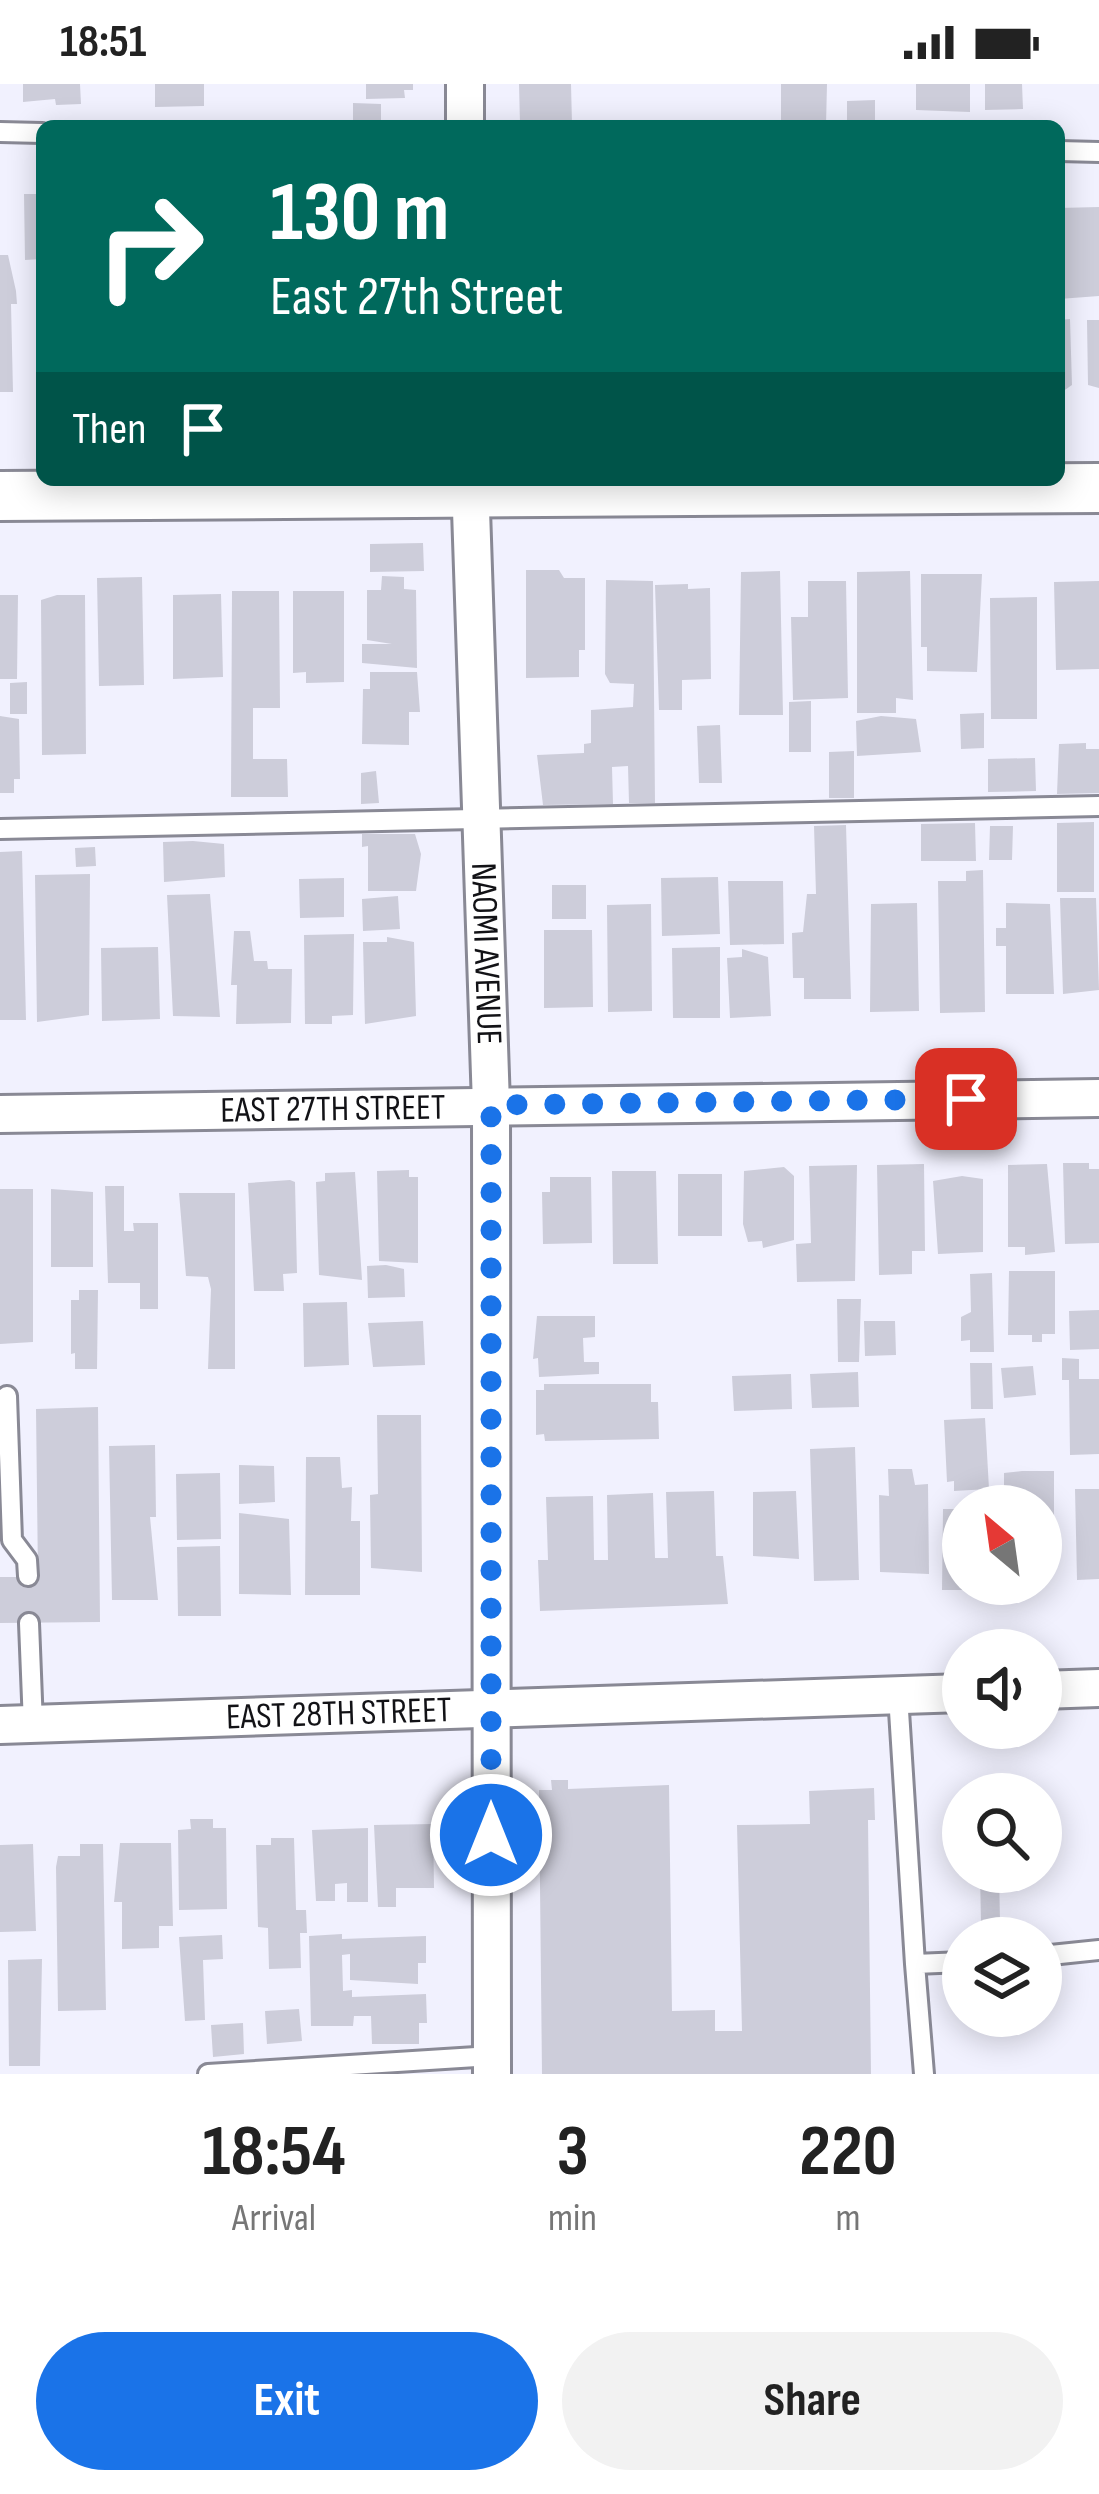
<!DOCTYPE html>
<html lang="en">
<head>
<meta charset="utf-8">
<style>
	:root { --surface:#fff; --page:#f2f2f2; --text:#222; --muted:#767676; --accent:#1a73e8 }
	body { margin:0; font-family:"Sofia Sans Condensed",sans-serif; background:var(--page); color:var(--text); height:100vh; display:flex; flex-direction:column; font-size:45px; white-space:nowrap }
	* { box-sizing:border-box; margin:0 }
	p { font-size:39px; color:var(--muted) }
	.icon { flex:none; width:66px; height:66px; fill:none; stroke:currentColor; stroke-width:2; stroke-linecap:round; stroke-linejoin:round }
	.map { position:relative; height:1990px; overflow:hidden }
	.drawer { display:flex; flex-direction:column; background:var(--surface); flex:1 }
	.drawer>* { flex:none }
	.banner { position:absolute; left:36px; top:36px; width:1029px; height:366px; border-radius:18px; box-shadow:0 6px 30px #0003; background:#00695c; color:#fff; overflow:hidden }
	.needle { width:78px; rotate:331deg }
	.controls { position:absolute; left:942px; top:1401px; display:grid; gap:24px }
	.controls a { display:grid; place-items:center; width:120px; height:120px; border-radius:50%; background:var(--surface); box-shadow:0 6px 30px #0003; font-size:60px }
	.pin { position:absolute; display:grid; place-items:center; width:102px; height:102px; color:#fff; margin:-51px; border-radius:24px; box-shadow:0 6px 18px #0006 }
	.me { position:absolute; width:132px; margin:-66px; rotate:0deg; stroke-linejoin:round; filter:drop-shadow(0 0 9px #0008) }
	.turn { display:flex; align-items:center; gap:42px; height:252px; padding:0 36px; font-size:54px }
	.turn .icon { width:156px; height:156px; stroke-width:2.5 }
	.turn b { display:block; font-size:84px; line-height:102px }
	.then { display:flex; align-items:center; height:114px; padding:0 36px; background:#0003; gap:24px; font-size:45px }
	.eta { display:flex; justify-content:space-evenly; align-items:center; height:204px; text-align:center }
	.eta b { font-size:72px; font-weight:700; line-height:84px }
	.action { display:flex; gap:24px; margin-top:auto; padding:24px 36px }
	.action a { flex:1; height:138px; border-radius:72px; background:var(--accent); color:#fff; font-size:48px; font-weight:700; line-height:138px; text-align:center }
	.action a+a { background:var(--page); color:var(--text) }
	.status { display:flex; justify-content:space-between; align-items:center; height:84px; padding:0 60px; background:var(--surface); direction:ltr }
	.status svg { height:33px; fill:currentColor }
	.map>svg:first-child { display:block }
	.building { fill:#cdcdda }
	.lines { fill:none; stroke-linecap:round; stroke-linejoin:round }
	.lane-casing { stroke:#898995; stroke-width:24 }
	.street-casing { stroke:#898995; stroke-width:42 }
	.secondary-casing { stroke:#898995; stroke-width:54 }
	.lane { stroke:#fff; stroke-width:18 }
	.street { stroke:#fff; stroke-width:36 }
	.secondary { stroke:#fff; stroke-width:48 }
	.route { stroke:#1a73e8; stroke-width:21; stroke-dasharray:0 37.8 }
	.labels { text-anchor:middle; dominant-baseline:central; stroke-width:10; stroke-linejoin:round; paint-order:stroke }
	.street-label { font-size:36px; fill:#121216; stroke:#fff }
</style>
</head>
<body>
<div class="status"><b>18:51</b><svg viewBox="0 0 49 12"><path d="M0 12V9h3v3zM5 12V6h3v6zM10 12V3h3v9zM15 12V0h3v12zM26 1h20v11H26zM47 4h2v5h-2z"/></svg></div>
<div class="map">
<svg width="1099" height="1990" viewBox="0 0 1099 1990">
	<rect width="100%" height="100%" fill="#f1f1fe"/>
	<path class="building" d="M 23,0 L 80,0 L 81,20 L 56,21 L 55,15 L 23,18 Z
		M 155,0 L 204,0 L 204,22 L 155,23 Z
		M 366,0 L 413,0 L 413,6 L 404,6 L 405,14 L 366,15 Z
		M 519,0 L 571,0 L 572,40 L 520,40 Z
		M 781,0 L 827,0 L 826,42 L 781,39 Z
		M 916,0 L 970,0 L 970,28 L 916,26 Z
		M 985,0 L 1022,0 L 1023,25 L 985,26 Z
		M 875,16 L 875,42 L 847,42 L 847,17 Z
		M 353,19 L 381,20 L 381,38 L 353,38 Z
		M 24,110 L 42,110 L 42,175 L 25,176 Z
		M 1099,123 L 1099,212 L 1059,215 L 1059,124 Z
		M 0,171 L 8,171 L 16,207 L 17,220 L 11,220 L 13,308 L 0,308 Z
		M 42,216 L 42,297 L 38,298 L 36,217 Z
		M 1070,235 L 1072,301 L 1059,310 L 1059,236 Z
		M 1087,236 L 1099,236 L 1099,304 L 1088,301 Z
		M 423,459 L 424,487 L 370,488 L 370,460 Z
		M 526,486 L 559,486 L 564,494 L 585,494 L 585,566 L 579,566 L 579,593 L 526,594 Z
		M 780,487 L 783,631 L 739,631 L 741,488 Z
		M 910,487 L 913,616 L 896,614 L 896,629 L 857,629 L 857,488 Z
		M 921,490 L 982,490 L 977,588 L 927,587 L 927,563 L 921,563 Z
		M 382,492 L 404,493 L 404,505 L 416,506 L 417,584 L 362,579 L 362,560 L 392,560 L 367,556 L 367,506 L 381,506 Z
		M 142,493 L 144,601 L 99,602 L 97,494 Z
		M 606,496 L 653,497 L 655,719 L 629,719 L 628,682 L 612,683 L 613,720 L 543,721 L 537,671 L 584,669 L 584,660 L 591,659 L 591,626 L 633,623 L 634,600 L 610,599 L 605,590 Z
		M 808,497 L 846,497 L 848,614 L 793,616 L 791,533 L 808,533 Z
		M 1099,497 L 1099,585 L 1056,586 L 1054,498 Z
		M 688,500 L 688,505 L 710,504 L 711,595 L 682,596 L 682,626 L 659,626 L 655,501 Z
		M 232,507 L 279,507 L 280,624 L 253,624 L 253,675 L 287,675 L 288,713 L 231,713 Z
		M 293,507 L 344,507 L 344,598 L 306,599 L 306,588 L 293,589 Z
		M 221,510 L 223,593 L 173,595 L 173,511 Z
		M 0,511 L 18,511 L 17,595 L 0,595 Z
		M 57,511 L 85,511 L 86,670 L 42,671 L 41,516 Z
		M 1037,513 L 1037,635 L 991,635 L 990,514 Z
		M 370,588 L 417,588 L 420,628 L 409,628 L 409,661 L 362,660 L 363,605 L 370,605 Z
		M 27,598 L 27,630 L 10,630 L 10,599 Z
		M 811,617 L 811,668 L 789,668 L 789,618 Z
		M 984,629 L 984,664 L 961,665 L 960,630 Z
		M 0,632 L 19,635 L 20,695 L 14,695 L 14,709 L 0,709 Z
		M 881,632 L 916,635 L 921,668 L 857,672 L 856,637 Z
		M 720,641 L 722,699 L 699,699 L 697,642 Z
		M 1086,659 L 1086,665 L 1099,665 L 1099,709 L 1057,710 L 1059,660 Z
		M 854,667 L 854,714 L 829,714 L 829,668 Z
		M 1035,674 L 1036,707 L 988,708 L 988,675 Z
		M 376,687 L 379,719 L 361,720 L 361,689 Z
		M 1094,738 L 1094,808 L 1057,808 L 1057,739 Z
		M 975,739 L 976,777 L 921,777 L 921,740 Z
		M 846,741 L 851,915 L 804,915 L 804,894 L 793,894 L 792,849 L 803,848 L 807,810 L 816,810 L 814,742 Z
		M 990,742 L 1013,742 L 1012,776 L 989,776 Z
		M 362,750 L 415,750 L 421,770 L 416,807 L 368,807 L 368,762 L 362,763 Z
		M 193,757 L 224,760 L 225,793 L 164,798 L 163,758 Z
		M 95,763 L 96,782 L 76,783 L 75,764 Z
		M 22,767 L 26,936 L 0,936 L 0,768 Z
		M 983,786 L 985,928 L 940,929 L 938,797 L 966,797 L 966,787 Z
		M 90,790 L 89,931 L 37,938 L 35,791 Z
		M 718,793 L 720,850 L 662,852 L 661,794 Z
		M 344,794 L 344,833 L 300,834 L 299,795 Z
		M 728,797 L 783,797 L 784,860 L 730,861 Z
		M 552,801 L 586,801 L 586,835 L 552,835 Z
		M 210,810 L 220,933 L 173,932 L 167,811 Z
		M 398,812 L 400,845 L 363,847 L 362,815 Z
		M 1060,814 L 1096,814 L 1099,906 L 1063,910 Z
		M 917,819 L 919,927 L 870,928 L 871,820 Z
		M 1006,819 L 1050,820 L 1054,910 L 1006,910 L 1006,862 L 996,862 L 996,844 L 1006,844 Z
		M 651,820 L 652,927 L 608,928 L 607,821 Z
		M 544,846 L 592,846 L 593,923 L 544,924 Z
		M 234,847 L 250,847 L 254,877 L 267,877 L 268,885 L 292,885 L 291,939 L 236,940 L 237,901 L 231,901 Z
		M 354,850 L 353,931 L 332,932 L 332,940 L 305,940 L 304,851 Z
		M 387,853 L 414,858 L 416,932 L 365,940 L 363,858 L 387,858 Z
		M 158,863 L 160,935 L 102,937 L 101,864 Z
		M 720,863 L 720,934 L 673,934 L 672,864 Z
		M 742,865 L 768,873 L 771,932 L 730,934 L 727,874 L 742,873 Z
		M 1063,1079 L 1089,1079 L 1089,1085 L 1099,1085 L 1099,1159 L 1065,1160 Z
		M 924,1080 L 925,1167 L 912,1167 L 912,1190 L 879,1191 L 877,1081 Z
		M 1047,1080 L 1055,1168 L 1025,1171 L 1025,1163 L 1008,1163 L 1008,1081 Z
		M 857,1081 L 855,1197 L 797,1198 L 796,1160 L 811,1159 L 809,1082 Z
		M 784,1083 L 794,1092 L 794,1156 L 763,1164 L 762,1157 L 748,1158 L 743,1140 L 744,1087 Z
		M 409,1086 L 409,1093 L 418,1093 L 418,1179 L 379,1177 L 377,1087 Z
		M 612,1087 L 656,1087 L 658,1180 L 613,1180 Z
		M 355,1088 L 362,1196 L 319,1191 L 316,1098 L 325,1097 L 325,1089 Z
		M 678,1090 L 722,1090 L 722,1152 L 678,1152 Z
		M 962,1092 L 983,1095 L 983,1168 L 938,1170 L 933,1097 Z
		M 550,1093 L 591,1093 L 592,1159 L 543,1160 L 542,1108 L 550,1108 Z
		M 290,1096 L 295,1098 L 297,1189 L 283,1190 L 284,1207 L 254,1207 L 248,1099 Z
		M 105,1102 L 124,1102 L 124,1147 L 134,1147 L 133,1139 L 158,1139 L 158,1225 L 140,1225 L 140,1199 L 108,1199 Z
		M 0,1105 L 33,1105 L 33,1258 L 0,1260 Z
		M 51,1105 L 93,1108 L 93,1183 L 51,1183 Z
		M 179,1109 L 235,1109 L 235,1285 L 208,1285 L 211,1205 L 208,1193 L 186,1192 Z
		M 386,1181 L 404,1185 L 405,1213 L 368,1214 L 367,1182 Z
		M 1009,1187 L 1055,1187 L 1055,1250 L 1042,1250 L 1042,1258 L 1032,1258 L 1032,1251 L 1008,1251 Z
		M 992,1189 L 994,1268 L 970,1268 L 970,1256 L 961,1257 L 961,1233 L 971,1228 L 970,1190 Z
		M 79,1206 L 98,1206 L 97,1285 L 75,1285 L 75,1269 L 71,1270 L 71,1216 L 79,1216 Z
		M 837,1215 L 861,1215 L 859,1278 L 838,1278 Z
		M 347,1218 L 349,1281 L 304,1283 L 303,1219 Z
		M 1099,1226 L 1099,1265 L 1070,1266 L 1069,1227 Z
		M 537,1232 L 595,1232 L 595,1253 L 583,1254 L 584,1278 L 599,1278 L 599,1290 L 539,1293 L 538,1274 L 533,1275 Z
		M 423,1237 L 425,1281 L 373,1283 L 368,1239 Z
		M 864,1237 L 895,1237 L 896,1271 L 865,1272 Z
		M 1062,1274 L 1079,1275 L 1079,1295 L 1099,1295 L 1099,1370 L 1070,1371 L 1069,1296 L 1062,1296 Z
		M 970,1279 L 992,1279 L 993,1325 L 971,1325 Z
		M 1033,1282 L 1036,1311 L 1004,1314 L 1001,1284 Z
		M 858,1288 L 859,1323 L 812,1324 L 810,1290 Z
		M 791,1290 L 792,1325 L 734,1327 L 732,1292 Z
		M 544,1300 L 651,1300 L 651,1318 L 658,1318 L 659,1355 L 545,1357 L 544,1350 L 536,1351 L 536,1306 L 544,1306 Z
		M 98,1323 L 100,1538 L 0,1539 L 0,1493 L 38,1493 L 36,1325 Z
		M 377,1331 L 421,1331 L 422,1488 L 371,1484 L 370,1411 L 378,1410 Z
		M 985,1334 L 989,1405 L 954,1407 L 954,1397 L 947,1398 L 944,1336 Z
		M 155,1361 L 156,1433 L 150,1433 L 158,1516 L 112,1516 L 109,1362 Z
		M 855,1363 L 859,1496 L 814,1497 L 810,1365 Z
		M 306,1373 L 340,1373 L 342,1404 L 352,1403 L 351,1437 L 360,1437 L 360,1511 L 305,1511 Z
		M 239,1381 L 274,1382 L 275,1418 L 239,1420 Z
		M 888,1385 L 912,1385 L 915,1401 L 928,1400 L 929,1490 L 880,1488 L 879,1411 L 889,1412 Z
		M 1022,1387 L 1054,1387 L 1054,1457 L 1041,1457 L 1041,1422 L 1004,1422 L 1004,1389 Z
		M 220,1389 L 221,1455 L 177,1456 L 176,1390 Z
		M 1075,1405 L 1099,1405 L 1099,1495 L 1077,1496 Z
		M 714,1407 L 716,1472 L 723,1472 L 728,1520 L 540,1527 L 538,1476 L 548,1476 L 546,1413 L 593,1412 L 594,1476 L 608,1476 L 607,1411 L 653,1409 L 655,1474 L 668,1474 L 666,1408 Z
		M 796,1407 L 799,1475 L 753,1472 L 753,1408 Z
		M 943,1425 L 963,1425 L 963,1500 L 968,1500 L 968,1506 L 942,1506 Z
		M 239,1429 L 289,1435 L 291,1511 L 239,1510 Z
		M 220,1462 L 221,1532 L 178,1532 L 177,1463 Z
		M 551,1696 L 568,1696 L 568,1705 L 669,1701 L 672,1927 L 715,1926 L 715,1947 L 742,1947 L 737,1741 L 810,1740 L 809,1707 L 874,1704 L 875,1736 L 868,1736 L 871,1990 L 542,1990 L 539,1706 L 552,1706 Z
		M 190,1735 L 213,1735 L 213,1744 L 226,1744 L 227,1825 L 179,1826 L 178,1746 L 191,1745 Z
		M 433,1740 L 434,1804 L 396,1804 L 396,1823 L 378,1823 L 374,1741 Z
		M 368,1744 L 368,1818 L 347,1818 L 347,1799 L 335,1800 L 335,1817 L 316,1817 L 312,1746 Z
		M 271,1754 L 294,1754 L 296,1826 L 306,1826 L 307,1849 L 300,1849 L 301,1884 L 269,1885 L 268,1844 L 258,1843 L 256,1761 L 271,1761 Z
		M 120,1759 L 171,1759 L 173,1842 L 159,1842 L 159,1864 L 122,1865 L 122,1818 L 114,1818 Z
		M 33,1760 L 36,1847 L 0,1848 L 0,1761 Z
		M 80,1760 L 103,1760 L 106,1926 L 58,1927 L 56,1783 L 58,1772 L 80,1772 Z
		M 980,1788 L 999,1788 L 1000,1838 L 981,1839 Z
		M 342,1850 L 342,1855 L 426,1852 L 426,1879 L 418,1879 L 418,1900 L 350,1896 L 350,1870 L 342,1871 L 343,1907 L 352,1906 L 352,1913 L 426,1910 L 427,1939 L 419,1939 L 419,1960 L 372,1960 L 371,1932 L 354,1932 L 353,1942 L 311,1942 L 309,1852 Z
		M 222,1851 L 223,1875 L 203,1876 L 205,1936 L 185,1937 L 179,1853 Z
		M 42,1875 L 40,1982 L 9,1982 L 8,1876 Z
		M 299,1925 L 302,1957 L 267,1960 L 265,1927 Z
		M 243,1939 L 244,1970 L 213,1973 L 211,1941 Z"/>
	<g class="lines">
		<g class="lane-casing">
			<path id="lane" d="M 0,48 L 42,49
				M 1059,67 L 1099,68
				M 0,745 L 1099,722
				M 7,1312 L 12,1456 L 27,1476 L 28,1492
				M 29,1539 L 33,1641
				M 898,1611 L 915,1880 L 963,1878
				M 1041,1872 L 1099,1866
				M 915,1880 L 924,1990
				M 208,1990 L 492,1972"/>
		</g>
		<g class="street-casing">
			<g id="street">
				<path d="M 465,0 L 465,42"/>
				<path id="s1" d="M 470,396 L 491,1021 L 492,1990"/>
				<path id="s2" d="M 0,1030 L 1099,1014"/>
				<path d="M 1041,1606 L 1099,1604"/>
				<path id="s3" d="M 0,1641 L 963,1609"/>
			</g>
		</g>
		<g class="secondary-casing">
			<path id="secondary" d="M 0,412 L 1099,404"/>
		</g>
		<use href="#lane" class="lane"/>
		<use href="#street" class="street"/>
		<use href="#secondary" class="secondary"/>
	</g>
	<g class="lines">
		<path class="route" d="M 491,1751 L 491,1021 L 966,1015"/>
	</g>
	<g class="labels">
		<g class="street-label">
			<text stroke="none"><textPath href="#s1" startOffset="474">NAOMI AVENUE</textPath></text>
			<text stroke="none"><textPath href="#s2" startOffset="333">EAST 27TH STREET</textPath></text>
			<text stroke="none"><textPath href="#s3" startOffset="339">EAST 28TH STREET</textPath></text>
		</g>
	</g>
</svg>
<div class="controls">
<a><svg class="needle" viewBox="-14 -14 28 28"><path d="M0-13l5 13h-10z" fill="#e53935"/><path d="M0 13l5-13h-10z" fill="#767676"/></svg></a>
<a><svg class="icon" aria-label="sound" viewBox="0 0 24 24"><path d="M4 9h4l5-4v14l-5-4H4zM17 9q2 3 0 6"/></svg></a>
<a><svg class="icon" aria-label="search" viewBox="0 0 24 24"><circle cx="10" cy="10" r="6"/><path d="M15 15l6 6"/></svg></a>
<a><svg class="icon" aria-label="layers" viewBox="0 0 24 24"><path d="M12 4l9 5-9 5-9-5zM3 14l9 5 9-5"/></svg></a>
</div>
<div class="pin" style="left:966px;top:1015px;background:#d93025"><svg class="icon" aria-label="arrive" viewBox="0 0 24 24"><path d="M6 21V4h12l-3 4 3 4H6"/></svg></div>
<svg class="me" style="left:491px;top:1751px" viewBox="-20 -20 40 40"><circle r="17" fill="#1a73e8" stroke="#fff" stroke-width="3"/><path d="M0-11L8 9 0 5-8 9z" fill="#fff"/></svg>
<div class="banner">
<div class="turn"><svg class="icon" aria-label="right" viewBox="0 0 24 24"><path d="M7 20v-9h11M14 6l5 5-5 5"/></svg><div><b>130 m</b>East 27th Street</div></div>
<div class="then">Then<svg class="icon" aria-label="arrive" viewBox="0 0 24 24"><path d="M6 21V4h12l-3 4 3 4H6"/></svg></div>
</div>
</div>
<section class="drawer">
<div class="eta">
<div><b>18:54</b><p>Arrival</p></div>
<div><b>3</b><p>min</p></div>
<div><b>220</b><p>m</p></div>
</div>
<div class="action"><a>Exit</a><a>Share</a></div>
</section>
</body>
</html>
